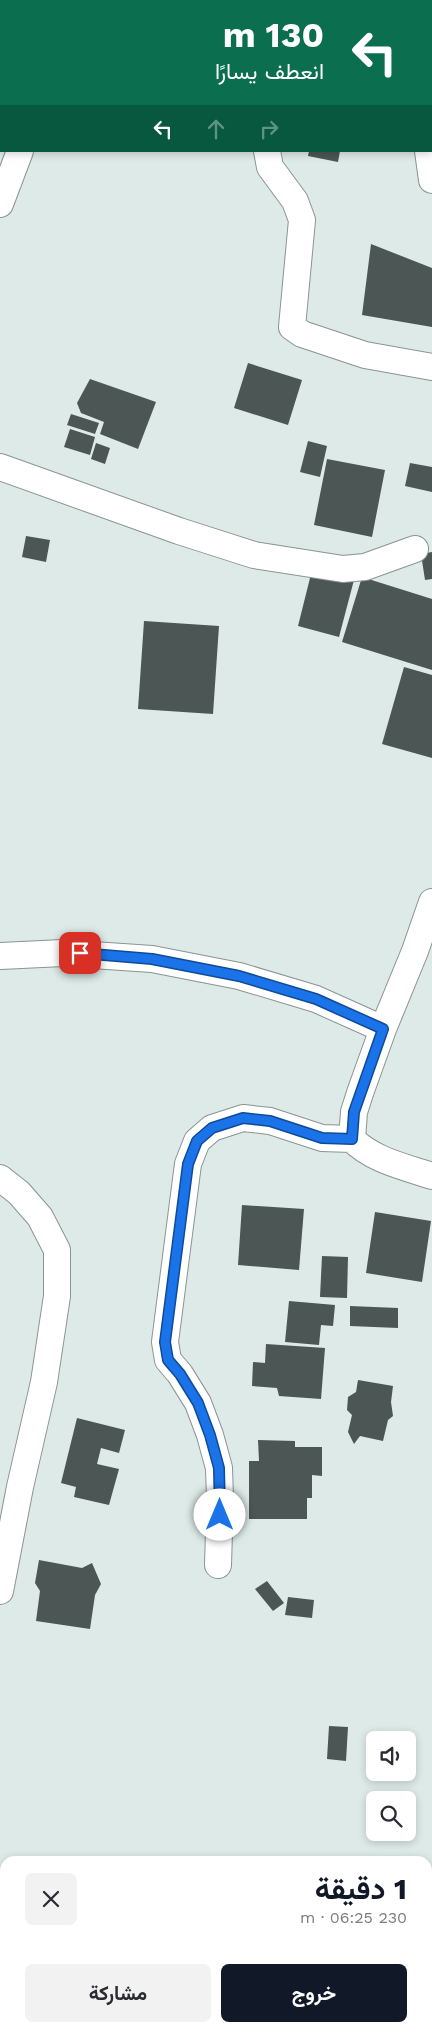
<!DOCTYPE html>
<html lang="ar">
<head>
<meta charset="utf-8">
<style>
	:root { --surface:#fff; --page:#f2f2f3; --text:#2b2b33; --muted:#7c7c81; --accent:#111827 }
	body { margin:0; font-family:"Work Sans",Vazirmatn,sans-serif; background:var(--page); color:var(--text); direction:rtl; height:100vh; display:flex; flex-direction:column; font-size:19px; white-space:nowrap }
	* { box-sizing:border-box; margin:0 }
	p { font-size:16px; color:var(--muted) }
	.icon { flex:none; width:28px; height:28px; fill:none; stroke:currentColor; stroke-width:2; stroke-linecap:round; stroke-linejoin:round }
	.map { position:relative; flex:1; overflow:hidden; direction:ltr }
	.panel { position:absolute; left:0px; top:1856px; width:432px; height:176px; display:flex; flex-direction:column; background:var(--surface); border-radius:15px 15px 0 0; box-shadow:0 2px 8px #0003; direction:rtl }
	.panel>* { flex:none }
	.banner { position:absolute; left:0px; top:0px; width:432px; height:152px; box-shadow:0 2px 8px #0003; direction:rtl; background:#0b6e4f; color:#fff; overflow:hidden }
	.controls { position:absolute; left:366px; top:1731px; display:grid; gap:10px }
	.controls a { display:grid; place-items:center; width:50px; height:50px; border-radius:8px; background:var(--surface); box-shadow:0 2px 8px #0003; font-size:25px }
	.pin { position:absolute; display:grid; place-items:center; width:42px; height:42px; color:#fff; margin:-21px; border-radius:10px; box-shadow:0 2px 8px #0006 }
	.me { position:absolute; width:55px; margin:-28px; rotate:0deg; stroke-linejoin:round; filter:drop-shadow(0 0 4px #0008) }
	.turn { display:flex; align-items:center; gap:18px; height:105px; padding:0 25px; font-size:22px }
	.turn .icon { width:65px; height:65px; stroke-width:2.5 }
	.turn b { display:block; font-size:35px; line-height:42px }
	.lanes { display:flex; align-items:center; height:48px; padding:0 25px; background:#0003; justify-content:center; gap:25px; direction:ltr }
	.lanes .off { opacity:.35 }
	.round { display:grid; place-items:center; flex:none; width:52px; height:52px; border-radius:8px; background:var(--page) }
	.overview { display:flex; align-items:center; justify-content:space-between; height:85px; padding:0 25px }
	h1 { font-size:30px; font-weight:700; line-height:38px; color:var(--accent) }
	.primary-button { display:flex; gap:10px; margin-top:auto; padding:10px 25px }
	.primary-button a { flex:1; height:58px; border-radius:8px; background:var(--accent); color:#fff; font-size:20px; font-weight:700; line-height:58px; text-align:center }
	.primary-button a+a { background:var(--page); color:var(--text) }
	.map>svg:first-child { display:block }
	.building { fill:#4b5655 }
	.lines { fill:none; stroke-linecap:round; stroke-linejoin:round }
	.minor-casing { stroke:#899493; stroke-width:28 }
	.minor { stroke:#fff; stroke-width:26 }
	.route-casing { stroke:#114b97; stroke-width:12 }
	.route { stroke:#1a73e8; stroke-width:9 }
</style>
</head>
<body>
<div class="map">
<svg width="432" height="2032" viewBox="0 0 432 2032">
	<rect width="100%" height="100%" fill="#ddeae8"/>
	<path class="building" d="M 309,151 L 340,151 L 338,162 L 308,156 Z
		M 371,244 L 432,268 L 432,327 L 362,315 Z
		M 248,363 L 302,380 L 288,425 L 234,408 Z
		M 90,379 L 156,402 L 138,449 L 100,434 L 104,422 L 81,413 L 77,403 Z
		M 71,414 L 99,423 L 95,434 L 67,425 Z
		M 70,429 L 95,437 L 90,455 L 64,447 Z
		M 308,441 L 327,446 L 320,477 L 300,472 Z
		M 96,443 L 110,448 L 105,464 L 91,459 Z
		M 327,459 L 385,470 L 372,537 L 314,525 Z
		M 410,463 L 432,467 L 432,492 L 405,486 Z
		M 26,536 L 50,540 L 46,562 L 22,557 Z
		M 432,552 L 432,579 L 425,580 L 421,554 Z
		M 312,570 L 354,580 L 339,637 L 298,626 Z
		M 362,577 L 432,599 L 432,670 L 342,642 Z
		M 144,621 L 219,626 L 213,714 L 138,709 Z
		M 404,667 L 432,675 L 432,758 L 382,744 Z
		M 242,1205 L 304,1209 L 299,1270 L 238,1265 Z
		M 375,1212 L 431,1221 L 422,1282 L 366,1273 Z
		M 322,1256 L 348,1257 L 347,1298 L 320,1297 Z
		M 289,1301 L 335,1305 L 333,1326 L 321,1325 L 319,1345 L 285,1342 Z
		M 350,1306 L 398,1308 L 398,1328 L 350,1326 Z
		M 266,1344 L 325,1348 L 321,1399 L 279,1396 L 277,1388 L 252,1386 L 253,1362 L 265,1363 Z
		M 358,1380 L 393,1386 L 391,1402 L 393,1416 L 388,1420 L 383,1441 L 360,1436 L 354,1444 L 348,1432 L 352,1415 L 347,1410 L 348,1397 L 356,1392 Z
		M 77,1418 L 125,1430 L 119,1453 L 101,1448 L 97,1464 L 119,1469 L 109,1505 L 74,1497 L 76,1487 L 61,1483 Z
		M 258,1440 L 295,1441 L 295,1447 L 322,1447 L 322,1476 L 312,1475 L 312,1498 L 307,1498 L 307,1519 L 249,1519 L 249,1461 L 259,1461 Z
		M 39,1560 L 82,1568 L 92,1563 L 101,1584 L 95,1595 L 90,1629 L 36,1621 L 40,1591 L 35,1583 Z
		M 267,1581 L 284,1603 L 273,1611 L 255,1589 Z
		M 288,1597 L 314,1600 L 312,1618 L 285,1615 Z
		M 329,1726 L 348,1727 L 346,1761 L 327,1759 Z"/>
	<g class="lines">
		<g class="minor-casing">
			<path id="minor" d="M 0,8 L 1,8
				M 431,34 L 432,33
				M 267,151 L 270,167 L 295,201 L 302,220 L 292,327 L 302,334 L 365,355 L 432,367
				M 428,151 L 432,180
				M 0,204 L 20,151
				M 0,467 L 179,531 L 254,555 L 343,569 L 365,567 L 415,549
				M 432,902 L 415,951 L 383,1029 L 360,1093 L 354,1112 L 352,1139 C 372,1160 405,1167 432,1176
				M 0,956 L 63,953 L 152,959 L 239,976 L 316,999 L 383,1029
				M 0,1178 L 19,1193 L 40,1217 L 57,1250 L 57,1296 L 44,1382 L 20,1487 L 0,1591
				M 218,1565 L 220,1498 L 219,1468 L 210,1435 L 198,1403 L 180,1374 L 168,1360 L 165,1342 L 188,1164 L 197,1141 L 212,1128 L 243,1118 L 270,1121 L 322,1138 L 352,1139
				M 428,1889 L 432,1893
				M 0,1894 L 5,1896
				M 428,2002 L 432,1984
				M 419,2032 L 420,2028"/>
		</g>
		<use href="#minor" class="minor"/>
	</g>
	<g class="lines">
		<g class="route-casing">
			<path id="route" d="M 80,953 L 152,959 L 239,976 L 316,999 L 383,1029 L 354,1112 L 352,1139 L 322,1138 L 270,1121 L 243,1118 L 212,1128 L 197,1141 L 188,1164 L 165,1342 L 168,1360 L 180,1374 L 198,1403 L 210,1435 L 219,1468 L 220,1515"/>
		</g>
		<use href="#route" class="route"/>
	</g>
</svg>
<div class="controls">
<a><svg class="icon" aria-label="sound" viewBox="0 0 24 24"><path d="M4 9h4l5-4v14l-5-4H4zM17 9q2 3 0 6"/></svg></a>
<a><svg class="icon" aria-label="search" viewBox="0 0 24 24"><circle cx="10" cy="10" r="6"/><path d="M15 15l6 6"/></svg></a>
</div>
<div class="pin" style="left:80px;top:953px;background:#d93025"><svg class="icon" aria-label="arrive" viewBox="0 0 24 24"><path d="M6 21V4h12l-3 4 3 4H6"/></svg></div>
<svg class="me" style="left:220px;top:1515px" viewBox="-20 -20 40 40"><circle r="19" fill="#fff"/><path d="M0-13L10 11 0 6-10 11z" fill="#1a73e8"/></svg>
<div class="banner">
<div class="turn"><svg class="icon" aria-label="left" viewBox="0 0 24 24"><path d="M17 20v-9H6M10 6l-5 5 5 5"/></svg><div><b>130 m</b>انعطف يسارًا</div></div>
<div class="lanes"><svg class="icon" aria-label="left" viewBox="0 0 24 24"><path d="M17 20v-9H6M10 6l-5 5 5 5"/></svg><svg class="icon off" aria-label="ahead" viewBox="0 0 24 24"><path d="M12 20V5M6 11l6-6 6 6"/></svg><svg class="icon off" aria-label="right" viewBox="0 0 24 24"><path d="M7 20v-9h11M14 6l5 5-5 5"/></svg></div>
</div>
<section class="panel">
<div class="overview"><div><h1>1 دقيقة</h1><p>230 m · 06:25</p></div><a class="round"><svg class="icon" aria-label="close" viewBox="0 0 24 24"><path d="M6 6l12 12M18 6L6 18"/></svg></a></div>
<div class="primary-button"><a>خروج</a><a>مشاركة</a></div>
</section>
</div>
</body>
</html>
